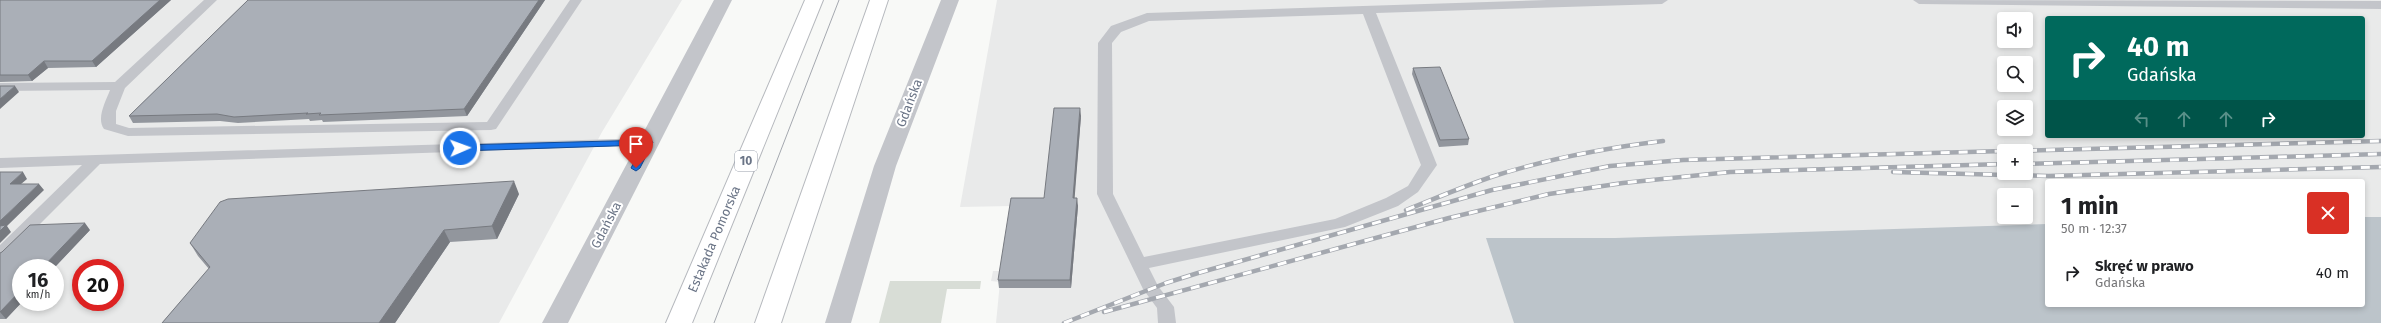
<!DOCTYPE html>
<html lang="pl">
<head>
<meta charset="utf-8">
<style>
	:root { --surface:#fff; --page:#f2f2f2; --text:#202124; --muted:#757577 }
	body { margin:0; font-family:"Fira Sans",sans-serif; background:var(--page); color:var(--text); height:100vh; display:flex; flex-direction:column; font-size:15px; white-space:nowrap }
	* { box-sizing:border-box; margin:0 }
	p { font-size:13px; color:var(--muted) }
	.icon { flex:none; width:22px; height:22px; fill:none; stroke:currentColor; stroke-width:2; stroke-linecap:round; stroke-linejoin:round }
	.map { position:relative; flex:1; overflow:hidden }
	.details { position:absolute; left:2045px; top:179px; width:320px; height:128px; display:flex; flex-direction:column; background:var(--surface); border-radius:4px; box-shadow:0 2px 6px #0003 }
	.details>* { flex:none }
	.hud { position:absolute; left:2045px; top:16px; width:320px; height:122px; border-radius:4px; box-shadow:0 2px 6px #0003; background:#00695c; color:#fff; overflow:hidden }
	.fabs { position:absolute; left:1997px; top:12px; display:grid; gap:8px }
	.fabs a { display:grid; place-items:center; width:36px; height:36px; border-radius:4px; background:var(--surface); box-shadow:0 2px 6px #0003; font-size:20px }
	.speed { position:absolute; left:12px; top:259px; display:flex; gap:8px; font-size:20px; font-weight:700; text-align:center }
	.speed>* { display:grid; place-content:center; width:52px; height:52px; border-radius:50%; background:var(--surface); box-shadow:0 2px 6px #0003; line-height:1 }
	.speed small { font-size:10px; font-weight:400 }
	.speed .limit { border:6px solid #d22; background:#fff; color:#111 }
	.pin { position:absolute; display:grid; place-items:center; width:34px; height:34px; color:#fff; margin:-41px -17px; border-radius:50% 50% 50% 0; rotate:-45deg; box-shadow:0 0 4px #0007 }
	.pin .icon { rotate:45deg }
	.me { position:absolute; width:44px; margin:-22px; rotate:88deg; stroke-linejoin:round; filter:drop-shadow(0 0 3px #0008) }
	.turn { display:flex; align-items:center; gap:14px; height:84px; padding:0 16px; font-size:18px }
	.turn .icon { width:52px; height:52px; stroke-width:2.5 }
	.turn b { display:block; font-size:28px; line-height:34px }
	.lanes { display:flex; align-items:center; height:38px; padding:0 16px; background:#0003; justify-content:center; gap:20px; direction:ltr }
	.lanes .off { opacity:.35 }
	.round { display:grid; place-items:center; flex:none; width:42px; height:42px; border-radius:4px; background:var(--page) }
	.summary { display:flex; align-items:center; justify-content:space-between; height:68px; padding:0 16px }
	h1 { font-size:24px; font-weight:700; line-height:30px }
	ul { padding:0; list-style:none }
	li { display:flex; align-items:center; gap:12px; height:52px; padding:0 16px }
	li div { flex:1 }
	li b { display:block; font-size:15px }
	li em { font-style:normal }
	.map>svg:first-child { display:block }
	.built { fill:#e9eaea; fill-rule:evenodd }
	.green { fill:#d8ddd6 }
	.water { fill:#bcc4ca }
	.lines { fill:none; stroke-linecap:round; stroke-linejoin:round }
	.primary-casing { stroke:#b6b9be; stroke-width:2 }
	.lane { fill:#c3c5ca; fill-rule:evenodd }
	.street { fill:#c3c5ca; fill-rule:evenodd }
	.primary { fill:#fff; fill-rule:evenodd }
	.tram { stroke:#a4a8af; stroke-width:1 }
	.rail-casing { stroke:#a4a8af; stroke-width:4.5 }
	.rail { stroke:#fff; stroke-width:3; stroke-dasharray:9; stroke-linecap:butt }
	.wall { fill:#92969d }
	.shaded-wall { fill:#777a80 }
	.building { fill:#aaafb7; stroke:#777a80 }
	.route { fill:#1a73e8; stroke:#114b97 }
	.labels { text-anchor:middle; dominant-baseline:central; stroke-width:4; stroke-linejoin:round; paint-order:stroke }
	.shield { fill:#fff; stroke:#979eaa; stroke-width:1 }
	.shield-label { font-size:12px; font-weight:bold; fill:#6a7486 }
	.street-label { font-size:13px; fill:#6a7486; stroke:#fff }
</style>
</head>
<body>
<div class="map">
<svg width="2381" height="323" viewBox="0 0 2381 323">
	<rect width="100%" height="100%" fill="#f8f9f7"/>
	<path class="built" d="M 0,0 L 682,0 L 602,132 L 499,323 L 0,323 ZM 21,268 L 55,268 L 55,302 L 21,302 ZM 81,268 L 115,268 L 115,302 L 81,302 Z
		M 997,0 L 2381,0 L 2381,323 L 996,323 L 1000,282 L 991,281 L 993,271 L 1001,271 L 1011,206 L 960,207 ZM 2047,18 L 2363,18 L 2363,136 L 2047,136 ZM 2004,19 L 2026,19 L 2026,41 L 2004,41 ZM 2004,63 L 2026,63 L 2026,85 L 2004,85 ZM 2004,107 L 2026,107 L 2026,129 L 2004,129 ZM 2004,151 L 2026,151 L 2026,173 L 2004,173 ZM 2047,181 L 2363,181 L 2363,305 L 2047,305 ZM 2004,195 L 2026,195 L 2026,217 L 2004,217 Z"/>
	<path class="green" d="M 890,281 L 981,281 L 980,289 L 947,289 L 941,323 L 879,323 Z"/>
	<path class="water" d="M 2363,217 L 2381,217 L 2381,323 L 1514,323 L 1486,238 L 1615,238 L 2047,224 L 2047,305 L 2363,305 Z"/>
	<g class="lines">
		<g class="primary-casing">
			<path id="primary" d="M 805,0 L 823,0 L 692,323 L 666,323 Z
				M 870,0 L 888,0 L 781,323 L 755,323 Z"/>
		</g>
		<path class="lane" d="M 204,0 L 217,0 L 125,88 L 116,111 L 116,124 L 129,128 L 487,122 L 570,0 L 582,0 L 496,129 L 491,130 L 128,136 L 104,129 C 96,118 106,101 110,90 L 0,91 L 0,83 L 115,82 Z
			M 1547,0 L 1668,0 L 1662,4 L 1376,13 L 1437,165 L 1418,192 L 1398,206 L 1345,227 L 1149,268 L 1158,286 L 1174,307 L 1176,323 L 1158,323 L 1157,308 L 1143,289 L 1097,194 L 1098,43 L 1111,26 L 1147,13 ZM 1363,14 L 1421,165 L 1408,186 L 1386,198 L 1335,219 L 1144,257 L 1113,194 L 1112,43 L 1121,32 L 1149,21 Z
			M 1913,0 L 2381,1 L 2381,9 L 1919,4 Z
			M 649,138 L 656,142 L 654,145 L 100,164 L 6,258 L 0,259 L 0,245 L 82,165 L 0,168 L 0,158 Z"/>
		<path class="street" d="M 714,0 L 732,0 L 568,323 L 542,323 Z
			M 941,0 L 959,0 L 896,166 L 851,323 L 825,323 L 874,166 Z"/>
		<use href="#primary" class="primary"/>
		<path class="tram" d="M 714,323 L 839,0"/>
		<g class="rail-casing">
			<path id="rail" d="M 2010,151 L 2381,141
				M 2026,164 L 2381,154
				M 1893,172 L 2048,176 L 2381,167
				M 1406,210 C 1434,199 1462,187 1491,177 C 1547,159 1605,148 1663,141
				M 1104,312 L 1449,218 L 1549,194 L 1623,183 L 1730,172 L 2004,164
				M 1064,323 L 1166,283 L 1198,273 L 1492,190 L 1610,166 L 1683,160 L 2004,151"/>
		</g>
		<use href="#rail" class="rail"/>
	</g>
	<path class="wall" d="M 0,0 L 171,0 L 96,67 L 48,68 L 32,81 L 0,82 Z
		M 248,0 L 545,0 L 467,116 L 323,122 L 322,120 L 310,121 L 309,119 L 238,123 L 220,121 L 133,123 L 129,116 Z
		M 1413,68 L 1469,139 L 1468,145 L 1439,147 L 1412,74 Z
		M 1081,116 L 1074,198 L 1078,206 L 1071,288 L 999,288 L 998,280 L 1044,198 Z
		M 519,194 L 497,239 L 450,242 L 395,323 L 162,323 L 209,269 L 198,256 L 190,243 Z
		M 90,230 L 6,319 L 0,319 L 0,253 Z"/>
	<path class="shaded-wall" d="M 160,0 L 171,0 L 96,67 L 92,61 Z
		M 539,0 L 545,0 L 467,116 L 464,109 Z
		M 44,61 L 48,68 L 32,81 L 28,75 Z
		M 15,86 L 19,92 L 0,109 L 0,99 Z
		M 1080,108 L 1081,116 L 1074,206 L 1073,198 Z
		M 23,172 L 27,179 L 14,190 L 10,184 Z
		M 514,181 L 519,194 L 497,239 L 492,226 Z
		M 39,184 L 44,190 L 7,226 L 11,232 L 0,243 L 0,221 Z
		M 1077,198 L 1078,206 L 1071,288 L 1070,280 Z
		M 85,223 L 90,230 L 54,268 L 42,268 Z
		M 444,230 L 450,242 L 395,323 L 379,323 Z
		M 21,290 L 21,302 L 22,302 L 6,319 L 0,312 Z"/>
	<path class="building" d="M 0,0 L 160,0 L 92,61 L 44,61 L 28,75 L 0,75 Z
		M 248,0 L 539,0 L 464,109 L 319,115 L 321,113 L 306,114 L 308,113 L 234,117 L 217,114 L 129,116 Z
		M 1440,67 L 1469,139 L 1440,140 L 1413,68 Z
		M 0,86 L 15,86 L 0,99 Z
		M 1054,108 L 1080,108 L 1073,198 L 1077,198 L 1070,280 L 998,280 L 1011,198 L 1044,198 Z
		M 0,172 L 23,172 L 10,184 L 39,184 L 0,221 Z
		M 514,181 L 492,226 L 444,230 L 379,323 L 162,323 L 210,267 L 190,243 L 220,202 L 228,199 L 277,196 Z
		M 85,223 L 42,268 L 21,268 L 21,290 L 0,312 L 0,253 L 2,252 L 30,225 Z
		M 6,225 L 0,231 L 0,226 Z"/>
	<path class="route" d="M 649,140 L 653,142 L 640,168 L 636,171 L 631,168 L 643,145 L 460,151 L 456,148 L 460,145 Z"/>
	<g class="labels">
		<rect class="shield" x="735" y="151" width="22" height="20" rx="3"/>
		<g class="shield-label">
			<text x="746" y="161">10</text>
		</g>
		<g class="street-label">
			<text transform="translate(909 103) rotate(-69)">Gdańska</text>
			<text transform="translate(606 225) rotate(-63)">Gdańska</text>
			<text transform="translate(714 239) rotate(-67)">Estakada Pomorska</text>
		</g>
	</g>
</svg>
<div class="fabs">
<a><svg class="icon" aria-label="sound" viewBox="0 0 24 24"><path d="M4 9h4l5-4v14l-5-4H4zM17 9q2 3 0 6"/></svg></a>
<a><svg class="icon" aria-label="search" viewBox="0 0 24 24"><circle cx="10" cy="10" r="6"/><path d="M15 15l6 6"/></svg></a>
<a><svg class="icon" aria-label="layers" viewBox="0 0 24 24"><path d="M12 4l9 5-9 5-9-5zM3 14l9 5 9-5"/></svg></a>
<a>+</a>
<a>−</a>
</div>
<div class="speed"><div>16<small>km/h</small></div><div class="limit">20</div></div>
<div class="pin" style="left:636px;top:168px;background:#d93025"><svg class="icon" aria-label="arrive" viewBox="0 0 24 24"><path d="M6 21V4h12l-3 4 3 4H6"/></svg></div>
<svg class="me" style="left:460px;top:148px" viewBox="-20 -20 40 40"><circle r="17" fill="#1a73e8" stroke="#fff" stroke-width="3"/><path d="M0-11L8 9 0 5-8 9z" fill="#fff"/></svg>
<div class="hud">
<div class="turn"><svg class="icon" aria-label="right" viewBox="0 0 24 24"><path d="M7 20v-9h11M14 6l5 5-5 5"/></svg><div><b>40 m</b>Gdańska</div></div>
<div class="lanes"><svg class="icon off" aria-label="left" viewBox="0 0 24 24"><path d="M17 20v-9H6M10 6l-5 5 5 5"/></svg><svg class="icon off" aria-label="ahead" viewBox="0 0 24 24"><path d="M12 20V5M6 11l6-6 6 6"/></svg><svg class="icon off" aria-label="ahead" viewBox="0 0 24 24"><path d="M12 20V5M6 11l6-6 6 6"/></svg><svg class="icon" aria-label="right" viewBox="0 0 24 24"><path d="M7 20v-9h11M14 6l5 5-5 5"/></svg></div>
</div>
<section class="details">
<div class="summary"><div><h1>1 min</h1><p>50 m · 12:37</p></div><a class="round" style="background:#d93025;color:#fff"><svg class="icon" aria-label="close" viewBox="0 0 24 24"><path d="M6 6l12 12M18 6L6 18"/></svg></a></div>
<ul>
<li><svg class="icon" aria-label="right" viewBox="0 0 24 24"><path d="M7 20v-9h11M14 6l5 5-5 5"/></svg><div><b>Skręć w prawo</b><p>Gdańska</p></div><em>40 m</em></li>
</ul>
</section>
</div>
</body>
</html>
